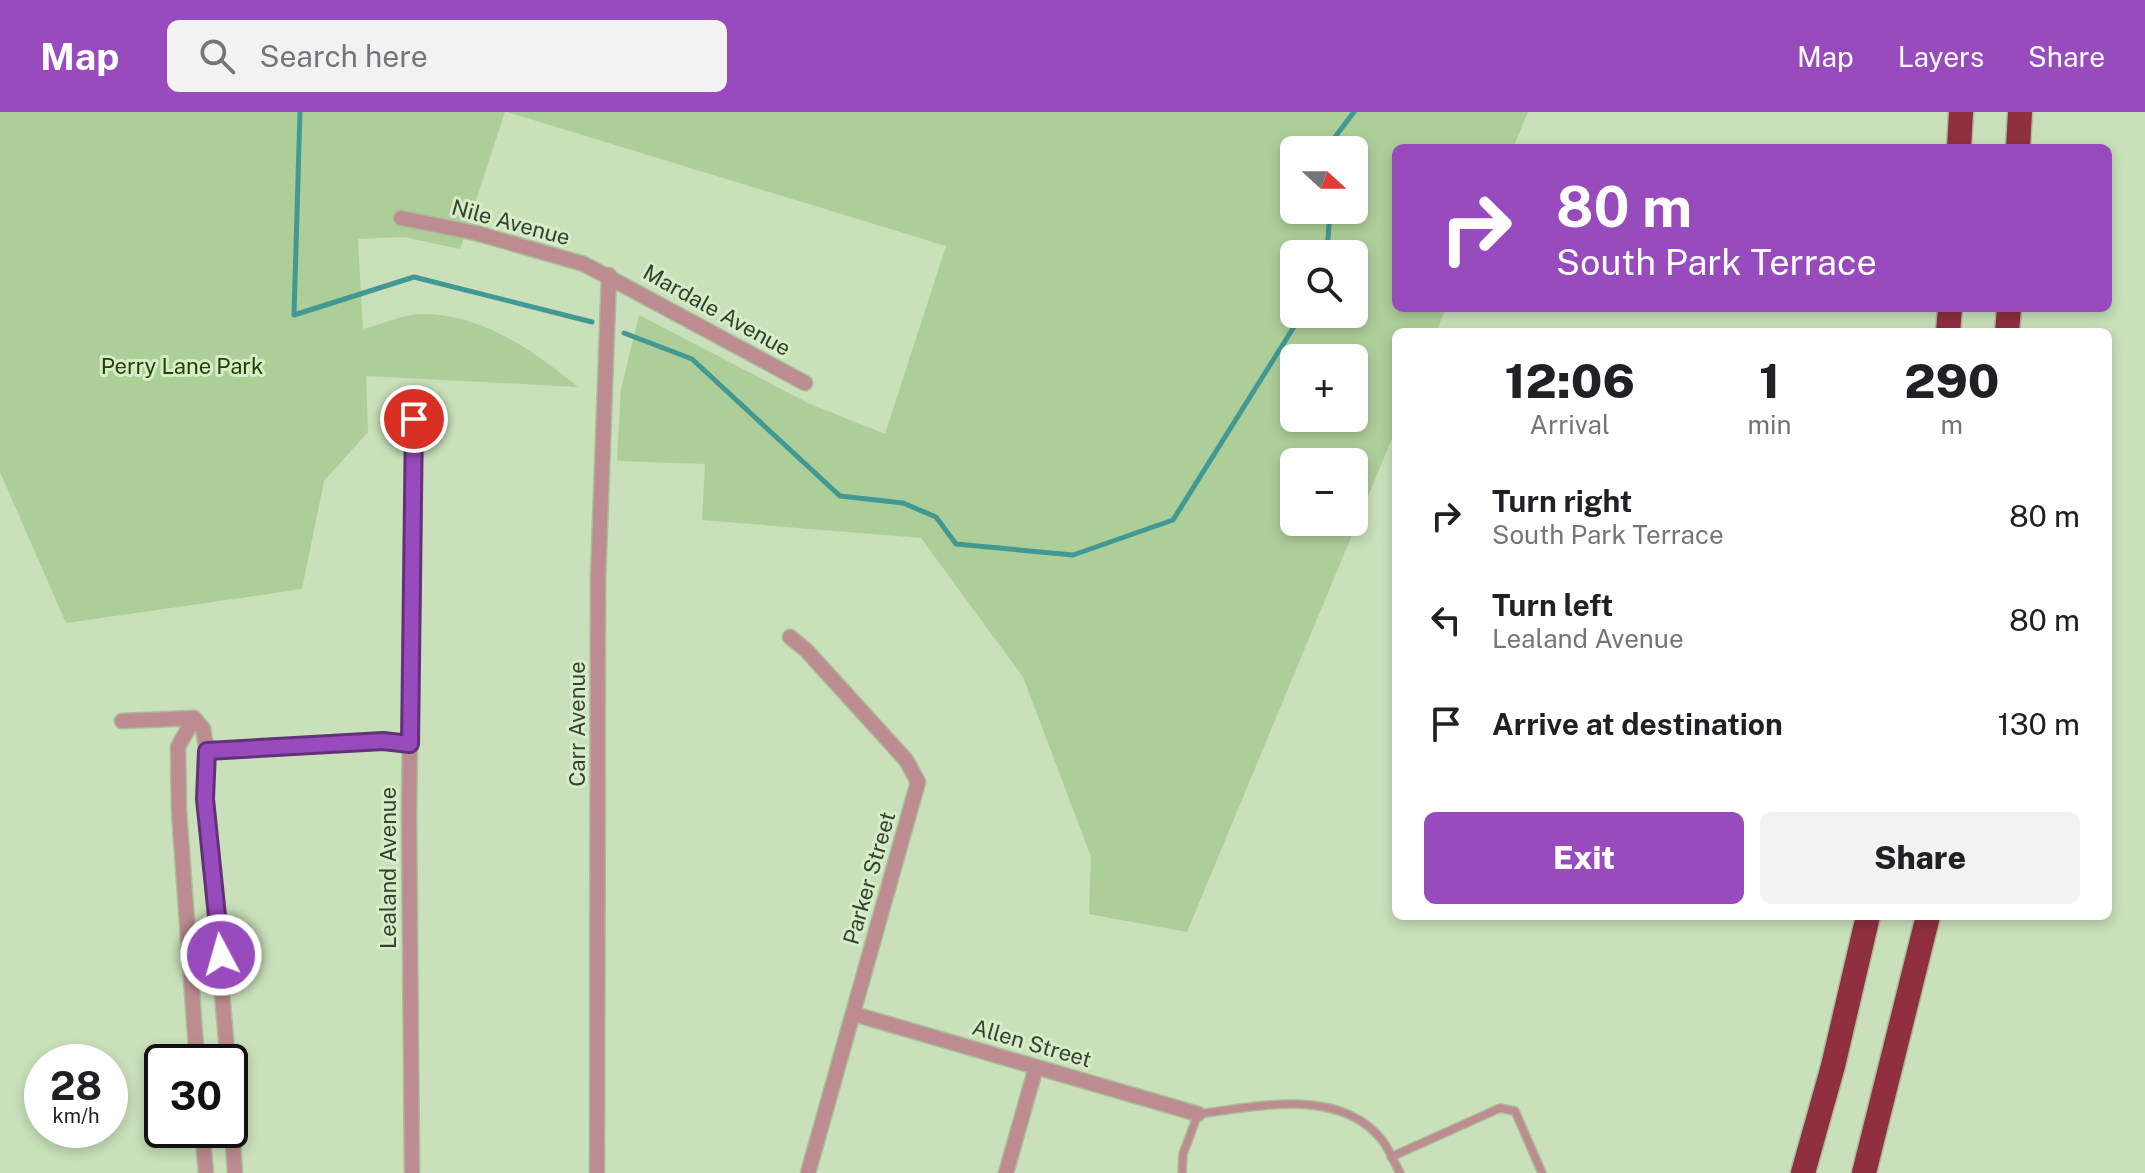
<!DOCTYPE html>
<html lang="en">
<head>
<meta charset="utf-8">
<style>
	:root { --surface:#fff; --page:#f2f2f2; --text:#202124; --muted:#757577; --accent:#984bbc }
	body { margin:0; font-family:"Public Sans",sans-serif; background:var(--page); color:var(--text); height:100vh; display:flex; flex-direction:column; font-size:30px; white-space:nowrap }
	* { box-sizing:border-box; margin:0 }
	p { font-size:26px; color:var(--muted) }
	.icon { flex:none; width:44px; height:44px; fill:none; stroke:currentColor; stroke-width:2; stroke-linecap:round; stroke-linejoin:round }
	.map { position:relative; flex:1; overflow:hidden }
	.drawer { position:absolute; left:1392px; top:216px; width:720px; height:592px; display:flex; flex-direction:column; background:var(--surface); border-radius:12px; box-shadow:0 4px 12px #0003 }
	.drawer>* { flex:none }
	.hud { position:absolute; left:1392px; top:32px; width:720px; height:168px; border-radius:12px; box-shadow:0 4px 12px #0003; background:#984bbc; color:#fff; overflow:hidden }
	.needle { width:52px; rotate:111deg }
	.buttons { position:absolute; left:1280px; top:24px; display:grid; gap:16px }
	.buttons a { display:grid; place-items:center; width:88px; height:88px; border-radius:12px; background:var(--surface); box-shadow:0 4px 12px #0003; font-size:40px }
	.speed { position:absolute; left:24px; top:932px; display:flex; gap:16px; font-size:40px; font-weight:700; text-align:center }
	.speed>* { display:grid; place-content:center; width:104px; height:104px; border-radius:50%; background:var(--surface); box-shadow:0 4px 12px #0003; line-height:1 }
	.speed small { font-size:20px; font-weight:400 }
	.speed .limit { border:4px solid #111; border-radius:12px; background:#fff; color:#111 }
	.pin { position:absolute; display:grid; place-items:center; width:68px; height:68px; color:#fff; margin:-34px; border:4px solid #fff; border-radius:50%; box-shadow:0 2px 8px #0007 }
	.me { position:absolute; width:88px; margin:-44px; rotate:354deg; stroke-linejoin:round; filter:drop-shadow(0 0 6px #0008) }
	.turn { display:flex; align-items:center; gap:28px; height:168px; padding:0 32px; font-size:36px }
	.turn .icon { width:104px; height:104px; stroke-width:2.5 }
	.turn b { display:block; font-size:56px; line-height:68px }
	.eta { display:flex; justify-content:space-evenly; align-items:center; height:136px; text-align:center }
	.eta b { font-size:48px; font-weight:800; line-height:56px }
	.cta { display:flex; gap:16px; margin-top:auto; padding:16px 32px }
	.cta a { flex:1; height:92px; border-radius:12px; background:var(--accent); color:#fff; font-size:32px; font-weight:800; line-height:92px; text-align:center }
	.cta a+a { background:var(--page); color:var(--text) }
	ul { padding:0; list-style:none }
	li { display:flex; align-items:center; gap:24px; height:104px; padding:0 32px }
	li div { flex:1 }
	li b { display:block; font-size:30px }
	li em { font-style:normal }
	header { display:flex; align-items:center; gap:48px; box-sizing:border-box; height:112px; padding:0 40px; background:var(--accent); color:#fff }
	header strong { font-size:38px }
	nav { display:flex; gap:44px; margin-inline-start:auto; font-size:28px }
	.search { width:560px; height:72px; background:var(--page); display:flex; align-items:center; gap:20px; box-sizing:border-box; padding:0 28px; border-radius:12px; color:var(--muted); font-size:30px }
	.map>svg:first-child { display:block }
	.green { fill:#adce98; fill-rule:evenodd }
	.lines { fill:none; stroke-linecap:round; stroke-linejoin:round }
	.stream { stroke:#429892; stroke-width:5 }
	.lane-casing { stroke:#a9bd9c; stroke-width:10 }
	.street-casing { stroke:#a9bd9c; stroke-width:17 }
	.highway-casing { stroke:#a9bd9c; stroke-width:27 }
	.lane { stroke:#bc8c90; stroke-width:7 }
	.street { stroke:#bc8c90; stroke-width:14 }
	.highway { stroke:#8f2f40; stroke-width:24 }
	.route-casing { stroke:#63317a; stroke-width:20 }
	.route { stroke:#984bbc; stroke-width:14 }
	.labels { text-anchor:middle; dominant-baseline:central; stroke-width:6; stroke-linejoin:round; paint-order:stroke }
	.street-label { font-size:22px; fill:#374031; stroke:#d6edc7 }
	.park-label { font-size:22px; fill:#224201; stroke:#d6edc7 }
</style>
</head>
<body>
<header>
<strong>Map</strong>
<div class="search"><svg class="icon" aria-label="search" viewBox="0 0 24 24"><circle cx="10" cy="10" r="6"/><path d="M15 15l6 6"/></svg>Search here</div>
<nav><a>Map</a><a>Layers</a><a>Share</a></nav>
</header>
<div class="map">
<svg width="2145" height="1061" viewBox="0 0 2145 1061">
	<rect width="100%" height="100%" fill="#c9e0ba"/>
	<path class="green" d="M 0,0 L 505,0 L 460,137 L 404,125 L 358,127 L 363,217 C 384,212 407,200 429,202 C 486,205 535,240 578,275 L 366,264 L 368,320 L 324,369 L 302,477 L 66,511 L 0,360 Z
		M 507,0 L 1528,0 L 1513,36 L 1396,36 L 1396,196 L 1446,196 L 1436,220 L 1396,220 L 1396,317 L 1187,820 L 1089,802 L 1091,745 L 1023,565 L 921,426 L 702,408 L 705,352 L 617,349 L 621,277 L 639,203 L 810,292 L 885,322 L 946,134 ZM 1294,38 L 1354,38 L 1354,98 L 1294,98 ZM 1294,142 L 1354,142 L 1354,202 L 1294,202 ZM 1294,246 L 1354,246 L 1354,306 L 1294,306 ZM 1294,350 L 1354,350 L 1354,410 L 1294,410 Z"/>
	<g class="lines">
		<path class="stream" d="M 300,0 L 294,203 L 414,165 L 592,210
			M 1334,38 L 1335,25 L 1354,0
			M 1327,142 L 1330,98
			M 624,221 L 692,247 L 840,384 L 903,391 L 936,405 L 956,432 L 1073,443 L 1173,408 L 1302,202"/>
		<g class="lane-casing">
			<path id="lane" d="M 1391,1045 L 1500,996 L 1515,999 L 1542,1061
				M 1182,1061 L 1183,1042 L 1198,1002 C 1255,995 1339,974 1382,1028 C 1389,1037 1394,1050 1400,1061"/>
		</g>
		<g class="street-casing">
			<path id="street" d="M 401,106 L 476,121 L 584,152 L 805,271
				M 790,525 L 806,538 L 906,648 L 918,670 L 808,1061
				M 194,606 L 178,635 L 179,699 L 197,950
				M 194,606 L 203,617 L 207,639 L 205,687 L 228,950
				M 122,609 L 194,606
				M 207,639 L 383,629 L 410,632
				M 854,902 L 1198,1002
				M 230,989 L 235,1061
				M 202,1018 L 206,1061
				M 412,1061 L 409,703 L 414,307
				M 597,1061 L 598,467 L 609,163
				M 1006,1061 L 1036,955"/>
		</g>
		<g class="highway-casing">
			<path id="highway" d="M 1959,36 L 1961,0
				M 2018,36 L 2020,0
				M 1948,220 L 1950,196
				M 2007,220 L 2009,196
				M 1803,1061 L 1833,954 L 1868,804
				M 1864,1061 L 1928,804"/>
		</g>
		<use href="#lane" class="lane"/>
		<use href="#street" class="street"/>
		<use href="#highway" class="highway"/>
	</g>
	<g class="lines">
		<g class="route-casing">
			<path id="route" d="M 221,843 L 205,687 L 207,639 L 383,629 L 410,632 L 414,307"/>
		</g>
		<use href="#route" class="route"/>
	</g>
	<g class="labels">
		<g class="street-label">
			<text transform="translate(511 110) rotate(15)">Nile Avenue</text>
			<text transform="translate(717 198) rotate(29)">Mardale Avenue</text>
			<text transform="translate(577 612) rotate(-90)">Carr Avenue</text>
			<text transform="translate(388 756) rotate(-90)">Lealand Avenue</text>
			<text transform="translate(869 766) rotate(-74)">Parker Street</text>
			<text transform="translate(1032 931) rotate(16)">Allen Street</text>
		</g>
		<g class="park-label">
			<text x="182" y="254">Perry Lane Park</text>
		</g>
	</g>
</svg>
<div class="buttons">
<a><svg class="needle" viewBox="-14 -14 28 28"><path d="M0-13l5 13h-10z" fill="#e53935"/><path d="M0 13l5-13h-10z" fill="#757577"/></svg></a>
<a><svg class="icon" aria-label="search" viewBox="0 0 24 24"><circle cx="10" cy="10" r="6"/><path d="M15 15l6 6"/></svg></a>
<a>+</a>
<a>−</a>
</div>
<div class="speed"><div>28<small>km/h</small></div><div class="limit">30</div></div>
<div class="pin" style="left:414px;top:307px;background:#d93025"><svg class="icon" aria-label="arrive" viewBox="0 0 24 24"><path d="M6 21V4h12l-3 4 3 4H6"/></svg></div>
<svg class="me" style="left:221px;top:843px" viewBox="-20 -20 40 40"><circle r="17" fill="#984bbc" stroke="#fff" stroke-width="3"/><path d="M0-11L8 9 0 5-8 9z" fill="#fff"/></svg>
<div class="hud">
<div class="turn"><svg class="icon" aria-label="right" viewBox="0 0 24 24"><path d="M7 20v-9h11M14 6l5 5-5 5"/></svg><div><b>80 m</b>South Park Terrace</div></div>
</div>
<section class="drawer">
<div class="eta">
<div><b>12:06</b><p>Arrival</p></div>
<div><b>1</b><p>min</p></div>
<div><b>290</b><p>m</p></div>
</div>
<ul>
<li><svg class="icon" aria-label="right" viewBox="0 0 24 24"><path d="M7 20v-9h11M14 6l5 5-5 5"/></svg><div><b>Turn right</b><p>South Park Terrace</p></div><em>80 m</em></li>
<li><svg class="icon" aria-label="left" viewBox="0 0 24 24"><path d="M17 20v-9H6M10 6l-5 5 5 5"/></svg><div><b>Turn left</b><p>Lealand Avenue</p></div><em>80 m</em></li>
<li><svg class="icon" aria-label="arrive" viewBox="0 0 24 24"><path d="M6 21V4h12l-3 4 3 4H6"/></svg><div><b>Arrive at destination</b></div><em>130 m</em></li>
</ul>
<div class="cta"><a>Exit</a><a>Share</a></div>
</section>
</div>
</body>
</html>
